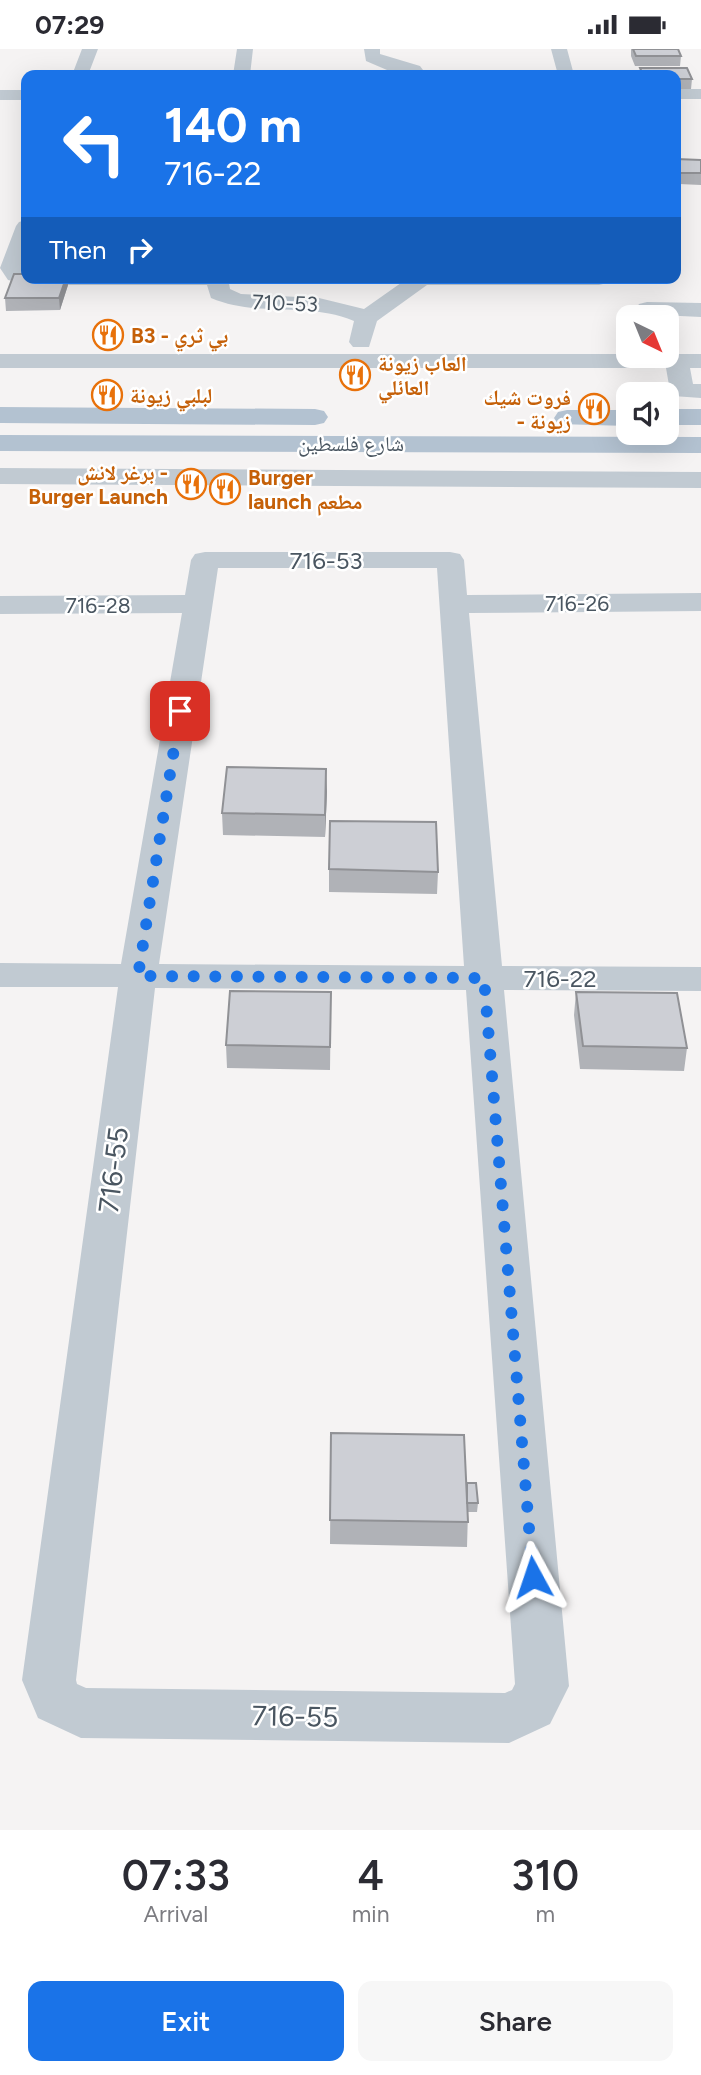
<!DOCTYPE html>
<html lang="en">
<head>
<meta charset="utf-8">
<style>
	:root { --surface:#fff; --page:#f7f7f7; --text:#2b2b33; --muted:#7c7c81; --accent:#1a73e8 }
	body { margin:0; font-family:Figtree,"Noto Naskh Arabic",sans-serif; background:var(--page); color:var(--text); height:100vh; display:flex; flex-direction:column; font-size:26px; white-space:nowrap }
	* { box-sizing:border-box; margin:0 }
	p { font-size:23px; color:var(--muted) }
	.icon { flex:none; width:38px; height:38px; fill:none; stroke:currentColor; stroke-width:2; stroke-linecap:round; stroke-linejoin:round }
	.map { position:relative; height:1781px; overflow:hidden }
	.side { display:flex; flex-direction:column; background:var(--surface); flex:1 }
	.side>* { flex:none }
	.banner { position:absolute; left:21px; top:21px; width:660px; height:214px; border-radius:14px; box-shadow:0 7px 28px #0002; background:#1a73e8; color:#fff; overflow:hidden }
	.needle { width:46px; rotate:137deg }
	.tools { position:absolute; left:616px; top:256px; display:grid; gap:14px }
	.tools a { display:grid; place-items:center; width:63px; height:63px; border-radius:14px; background:var(--surface); box-shadow:0 7px 28px #0002; font-size:35px }
	.pin { position:absolute; display:grid; place-items:center; width:60px; height:60px; color:#fff; margin:-30px; border-radius:14px; box-shadow:0 4px 10px #0006 }
	.me { position:absolute; width:77px; margin:-38px; rotate:355deg; stroke-linejoin:round; filter:drop-shadow(0 0 5px #0008) }
	.turn { display:flex; align-items:center; gap:24px; height:147px; padding:0 28px; font-size:32px }
	.turn .icon { width:91px; height:91px; stroke-width:2.5 }
	.turn b { display:block; font-size:49px; line-height:60px }
	.then { display:flex; align-items:center; height:66px; padding:0 28px; background:#0003; gap:14px; font-size:26px }
	.eta { display:flex; justify-content:space-evenly; align-items:center; height:119px; text-align:center }
	.eta b { font-size:42px; font-weight:600; line-height:49px }
	.action { display:flex; gap:14px; margin-top:auto; padding:14px 28px }
	.action a { flex:1; height:80px; border-radius:14px; background:var(--accent); color:#fff; font-size:28px; font-weight:600; line-height:80px; text-align:center }
	.action a+a { background:var(--page); color:var(--text) }
	.status { display:flex; justify-content:space-between; align-items:center; height:49px; padding:0 35px; background:var(--surface); direction:ltr }
	.status svg { height:19px; fill:currentColor }
	.map>svg:first-child { display:block }
	.lines { fill:none; stroke-linecap:round; stroke-linejoin:round }
	.minor { fill:#c1cad2; fill-rule:evenodd }
	.major { fill:#b3c2d1; fill-rule:evenodd }
	.wall { fill:#b0b2b7 }
	.shaded-wall { fill:#909195 }
	.building { fill:#cdcfd5; stroke:#909195; stroke-width:2 }
	.route { stroke:#1a73e8; stroke-width:12; stroke-dasharray:0 21.6 }
	.labels { text-anchor:middle; dominant-baseline:central; stroke-width:5; stroke-linejoin:round; paint-order:stroke }
	.far-street-label { font-size:21px; fill:#4a5661; stroke:#fff }
	.far-food-label { font-size:21px; font-weight:bold; fill:#c56008; stroke:#fff; text-anchor:start }
	.street-label { font-size:24px; fill:#4a5661; stroke:#fff }
	.near-street-label { font-size:28px; fill:#4a5661; stroke:#fff }
</style>
</head>
<body>
<div class="status"><b>07:29</b><svg viewBox="0 0 49 12"><path d="M0 12V9h3v3zM5 12V6h3v6zM10 12V3h3v9zM15 12V0h3v12zM26 1h20v11H26zM47 4h2v5h-2z"/></svg></div>
<div class="map">
<svg width="701" height="1781" viewBox="0 0 701 1781">
	<rect width="100%" height="100%" fill="#f5f3f3"/>
	<g class="lines">
		<path class="minor" d="M 82,0 L 98,0 L 88,26 L 72,26 Z
			M 237,0 L 253,0 L 250,26 L 233,26 Z
			M 364,0 L 380,0 L 380,5 L 420,17 L 423,21 L 414,26 L 387,21 L 366,12 Z
			M 551,0 L 567,0 L 574,26 L 558,26 Z
			M 676,40 L 701,40 L 701,50 L 676,50 Z
			M 0,41 L 26,41 L 26,51 L 0,51 Z
			M 26,171 L 26,206 L 21,219 L 26,222 L 26,229 L 228,229 L 230,240 L 241,245 L 319,249 L 364,260 L 408,229 L 610,229 L 607,234 L 599,236 L 427,236 L 377,272 L 369,298 L 353,298 L 349,293 L 354,272 C 306,252 258,269 211,249 L 207,236 L 32,236 L 8,231 L 0,219 L 16,177 L 19,173 Z
			M 647,253 L 701,254 L 701,268 L 639,265 L 636,260 L 639,255 Z
			M 0,305 L 701,305 L 701,319 L 690,319 L 693,335 L 701,335 L 701,349 L 673,347 L 670,342 L 666,319 L 0,319 Z
			M 0,419 L 701,423 L 701,439 L 0,435 Z
			M 205,503 L 450,503 L 460,505 L 464,511 L 467,546 L 701,544 L 701,562 L 469,564 L 502,917 L 701,918 L 701,942 L 504,941 L 569,1637 L 550,1675 L 509,1694 L 81,1689 L 38,1669 L 22,1631 L 118,938 L 0,938 L 0,914 L 121,915 L 182,564 L 0,565 L 0,547 L 185,546 L 191,511 L 195,505 ZM 218,519 L 437,519 L 464,917 L 159,915 ZM 155,939 L 466,941 L 515,1635 L 512,1641 L 505,1644 L 86,1639 L 77,1635 L 76,1631 Z"/>
		<path class="major" d="M 0,358 L 315,360 L 324,362 L 328,368 L 324,374 L 315,376 L 0,374 Z
			M 667,360 L 701,360 L 701,376 L 667,376 Z
			M 567,361 L 628,361 L 628,377 L 558,375 L 554,369 L 558,363 Z
			M 0,386 L 701,388 L 701,404 L 0,402 Z"/>
	</g>
	<path class="wall" d="M 631,0 L 678,0 L 681,7 L 680,17 L 635,17 L 631,7 Z
		M 640,19 L 687,19 L 692,30 L 691,40 L 676,40 L 676,26 L 640,26 Z
		M 676,110 L 701,111 L 701,136 L 679,135 L 676,125 Z
		M 68,236 L 60,261 L 6,262 L 5,249 Z
		M 327,742 L 325,788 L 223,786 L 222,764 Z
		M 329,820 L 438,823 L 437,845 L 329,843 Z
		M 331,943 L 330,1021 L 227,1019 L 226,996 Z
		M 576,943 L 687,999 L 684,1022 L 580,1020 L 574,966 Z
		M 331,1384 L 467,1434 L 478,1454 L 477,1463 L 468,1463 L 467,1498 L 330,1495 Z"/>
	<path class="shaded-wall" d="M 66,229 L 68,229 L 68,236 L 60,261 L 59,249 Z
		M 326,720 L 327,742 L 325,788 L 325,766 Z"/>
	<path class="building" d="M 633,0 L 678,0 L 681,7 L 636,7 Z
		M 640,19 L 687,19 L 692,30 L 676,30 L 676,26 L 643,26 Z
		M 676,110 L 701,111 L 701,124 L 680,124 Z
		M 14,225 L 26,225 L 26,229 L 66,229 L 59,249 L 5,249 Z
		M 227,718 L 326,720 L 325,766 L 222,764 Z
		M 330,772 L 436,773 L 438,823 L 329,820 Z
		M 230,942 L 331,943 L 330,998 L 226,996 Z
		M 576,943 L 677,944 L 687,999 L 583,997 Z
		M 331,1384 L 464,1386 L 468,1473 L 330,1471 Z
		M 467,1434 L 476,1434 L 478,1454 L 467,1454 Z"/>
	<g class="lines">
		<path class="route" d="M 180,662 L 138,927 L 484,929 L 533,1528"/>
	</g>
	<defs>
		<g id="restaurant-ring" transform="scale(1.575)"><circle r="9.5" fill="#fff" stroke="#e8710a" stroke-width="1.5"/><path d="M-5-6h1v4h1v-4h1v4h1v-4h1v5L-1.5 .5V6h-2V.5L-5-1ZM5-6V6H3V1.5H1.5Q1.5-4 5-6Z" fill="#e8710a"/></g>
	</defs>
	<g fill-rule="evenodd">
		<use href="#restaurant-ring" x="108" y="286"/>
		<use href="#restaurant-ring" x="355" y="326"/>
		<use href="#restaurant-ring" x="107" y="346"/>
		<use href="#restaurant-ring" x="594" y="360"/>
		<use href="#restaurant-ring" x="191" y="435"/>
		<use href="#restaurant-ring" x="225" y="440"/>
	</g>
	<g class="labels">
		<g class="far-street-label">
			<text transform="translate(285 254) rotate(2)">710-53</text>
			<text x="351" y="394">شارع فلسطين</text>
			<text x="577" y="554">716-26</text>
			<text x="98" y="556">716-28</text>
		</g>
		<g class="far-food-label">
			<text x="131" y="286">B3 - بي ثري</text>
			<text x="378" y="314">العاب زيونة<tspan x="378" dy="24">العائلي</tspan></text>
			<text x="130" y="346">لبلبي زيونة</text>
			<text x="571" y="348" text-anchor="end">فروت شيك<tspan x="571" dy="24">- زيونة</tspan></text>
			<text x="168" y="423" text-anchor="end">برغر لانش -<tspan x="168" dy="24">Burger Launch</tspan></text>
			<text x="248" y="428">Burger<tspan x="248" dy="24">launch مطعم</tspan></text>
		</g>
		<g class="street-label">
			<text x="326" y="511">716-53</text>
			<text x="560" y="929">716-22</text>
		</g>
		<g class="near-street-label">
			<text transform="translate(113 1121) rotate(-83)">716-55</text>
			<text transform="translate(295 1667) rotate(1)">716-55</text>
		</g>
	</g>
</svg>
<div class="tools">
<a><svg class="needle" viewBox="-14 -14 28 28"><path d="M0-13l5 13h-10z" fill="#e53935"/><path d="M0 13l5-13h-10z" fill="#7c7c81"/></svg></a>
<a><svg class="icon" aria-label="sound" viewBox="0 0 24 24"><path d="M4 9h4l5-4v14l-5-4H4zM17 9q2 3 0 6"/></svg></a>
</div>
<div class="pin" style="left:180px;top:662px;background:#d93025"><svg class="icon" aria-label="arrive" viewBox="0 0 24 24"><path d="M6 21V4h12l-3 4 3 4H6"/></svg></div>
<svg class="me" style="left:533px;top:1528px" viewBox="-20 -20 40 40"><path d="M0-17L14 15 0 8-14 15z" fill="#1a73e8" stroke="#fff" stroke-width="4"/></svg>
<div class="banner">
<div class="turn"><svg class="icon" aria-label="left" viewBox="0 0 24 24"><path d="M17 20v-9H6M10 6l-5 5 5 5"/></svg><div><b>140 m</b>716-22</div></div>
<div class="then">Then<svg class="icon" aria-label="right" viewBox="0 0 24 24"><path d="M7 20v-9h11M14 6l5 5-5 5"/></svg></div>
</div>
</div>
<section class="side">
<div class="eta">
<div><b>07:33</b><p>Arrival</p></div>
<div><b>4</b><p>min</p></div>
<div><b>310</b><p>m</p></div>
</div>
<div class="action"><a>Exit</a><a>Share</a></div>
</section>
</body>
</html>
